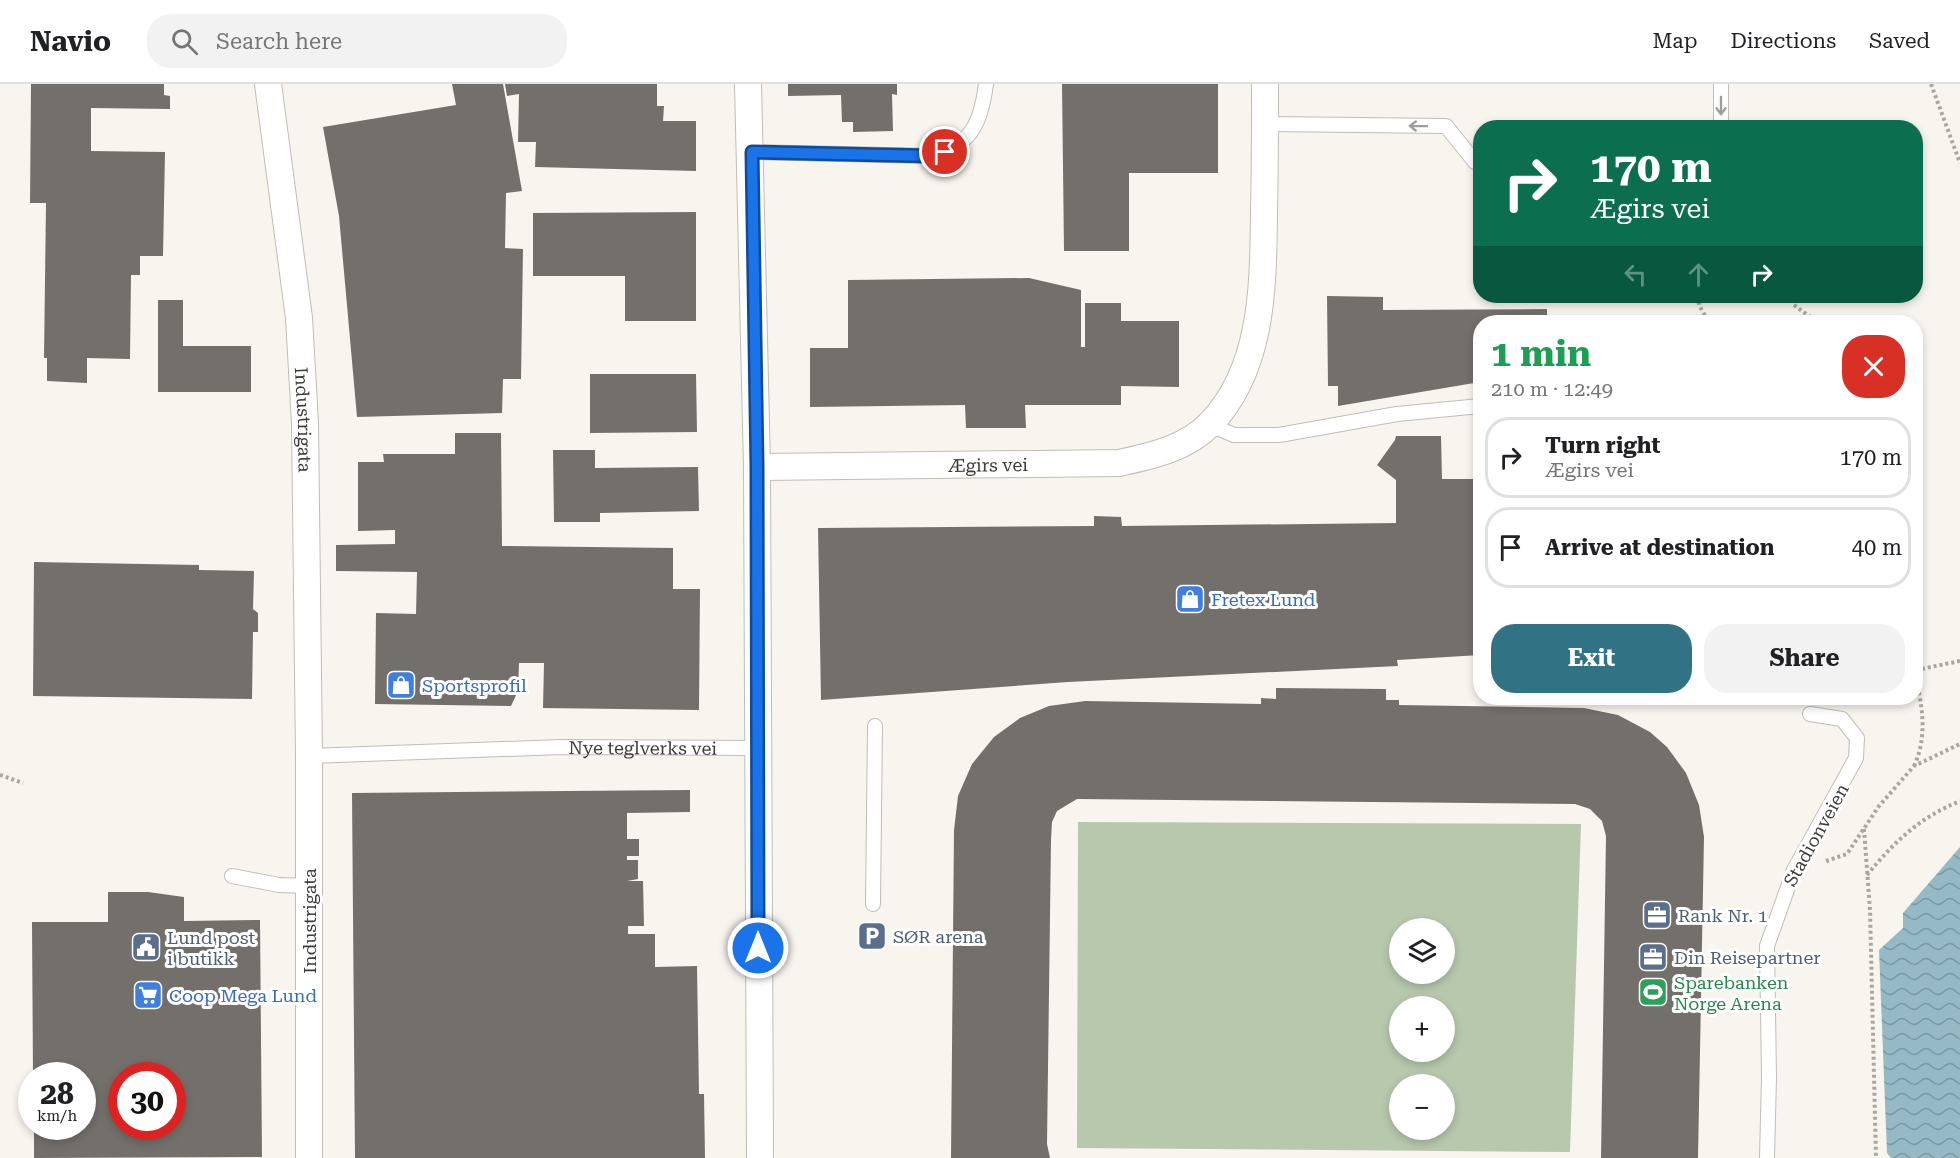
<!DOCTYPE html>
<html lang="en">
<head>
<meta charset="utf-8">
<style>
	:root { --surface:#fff; --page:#f2f2f2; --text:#202124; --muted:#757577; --line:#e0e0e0; --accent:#317385 }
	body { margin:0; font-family:"Roboto Serif",serif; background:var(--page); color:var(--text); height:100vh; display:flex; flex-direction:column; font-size:22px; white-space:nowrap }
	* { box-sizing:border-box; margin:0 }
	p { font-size:20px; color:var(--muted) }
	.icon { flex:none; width:33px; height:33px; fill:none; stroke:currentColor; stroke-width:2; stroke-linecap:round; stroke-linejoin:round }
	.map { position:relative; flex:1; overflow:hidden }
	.details { position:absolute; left:1473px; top:231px; width:450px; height:390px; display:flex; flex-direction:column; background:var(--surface); border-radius:24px; box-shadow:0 3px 9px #0003 }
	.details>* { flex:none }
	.top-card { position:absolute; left:1473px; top:36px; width:450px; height:183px; border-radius:24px; box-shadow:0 3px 9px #0003; background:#0b6e4f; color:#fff; overflow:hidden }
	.fabs { position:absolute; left:1389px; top:834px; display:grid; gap:12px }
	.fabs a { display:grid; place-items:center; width:66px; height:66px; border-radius:50%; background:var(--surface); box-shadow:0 3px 9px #0003; font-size:30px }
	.speed { position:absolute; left:18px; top:978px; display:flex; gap:12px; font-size:30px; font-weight:700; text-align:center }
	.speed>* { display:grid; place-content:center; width:78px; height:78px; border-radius:50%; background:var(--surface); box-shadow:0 3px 9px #0003; line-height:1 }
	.speed small { font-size:15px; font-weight:400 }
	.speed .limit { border:9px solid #d22; background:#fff; color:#111 }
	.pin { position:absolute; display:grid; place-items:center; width:51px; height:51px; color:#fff; margin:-26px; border:3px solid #fff; border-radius:50%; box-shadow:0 2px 6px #0007 }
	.me { position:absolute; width:66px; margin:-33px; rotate:0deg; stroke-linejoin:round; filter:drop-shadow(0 0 4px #0008) }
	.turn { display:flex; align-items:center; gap:21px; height:126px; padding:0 18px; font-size:27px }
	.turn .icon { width:78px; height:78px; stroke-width:2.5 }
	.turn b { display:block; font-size:42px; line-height:51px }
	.lanes { display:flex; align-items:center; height:57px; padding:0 18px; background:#0003; justify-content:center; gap:30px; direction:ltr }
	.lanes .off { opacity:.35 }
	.round { display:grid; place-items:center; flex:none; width:63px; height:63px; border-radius:24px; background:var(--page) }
	.summary { display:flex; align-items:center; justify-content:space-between; height:102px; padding:0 18px }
	h1 { font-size:36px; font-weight:700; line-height:45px; color:#1e9e55 }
	.primary-button { display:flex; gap:12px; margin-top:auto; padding:12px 18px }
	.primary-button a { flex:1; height:69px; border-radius:24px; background:var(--accent); color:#fff; font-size:24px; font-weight:700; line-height:69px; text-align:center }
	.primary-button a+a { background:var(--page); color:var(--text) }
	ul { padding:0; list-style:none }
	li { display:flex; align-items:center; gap:18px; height:81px; margin:0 12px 9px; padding:0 6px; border:3px solid var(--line); border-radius:24px }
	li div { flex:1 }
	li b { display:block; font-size:22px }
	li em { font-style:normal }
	header { display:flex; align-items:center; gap:36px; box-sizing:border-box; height:84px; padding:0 30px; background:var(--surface); border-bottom:2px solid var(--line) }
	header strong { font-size:28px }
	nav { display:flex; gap:33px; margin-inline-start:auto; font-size:21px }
	.search { width:420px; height:54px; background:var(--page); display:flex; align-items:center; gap:15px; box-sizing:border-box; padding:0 21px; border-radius:24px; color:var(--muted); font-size:22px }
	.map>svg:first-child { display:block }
	.pitch { fill:#b7c8ad; fill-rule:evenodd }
	.water { fill:url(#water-waves) }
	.building { fill:#73706b; fill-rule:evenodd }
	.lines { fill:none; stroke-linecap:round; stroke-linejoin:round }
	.service-casing { stroke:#c0bdb7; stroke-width:16 }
	.minor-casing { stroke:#c0bdb7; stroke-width:28 }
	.path { stroke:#aaa7a2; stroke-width:4; stroke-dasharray:3 3; stroke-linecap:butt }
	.service { stroke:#fff; stroke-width:14 }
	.minor { stroke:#fff; stroke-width:26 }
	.oneway { stroke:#9e9e9c }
	.route-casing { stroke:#114b97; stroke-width:15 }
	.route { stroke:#1a73e8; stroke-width:10 }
	.labels { text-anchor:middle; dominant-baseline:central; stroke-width:6; stroke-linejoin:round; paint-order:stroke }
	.street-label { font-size:18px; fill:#3e3c3a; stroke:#fff }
	.shop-label { font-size:18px; fill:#366cbe; stroke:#fff; text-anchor:start }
	.service-label { font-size:18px; fill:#4e5e75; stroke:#fff; text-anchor:start }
	.leisure-label { font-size:18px; fill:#27864d; stroke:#fff; text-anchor:start }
</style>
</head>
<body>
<header>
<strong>Navio</strong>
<div class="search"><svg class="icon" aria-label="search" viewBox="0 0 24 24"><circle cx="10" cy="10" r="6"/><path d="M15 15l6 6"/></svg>Search here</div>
<nav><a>Map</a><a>Directions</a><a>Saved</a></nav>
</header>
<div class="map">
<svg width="1960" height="1074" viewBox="0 0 1960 1074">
	<defs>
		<pattern id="water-waves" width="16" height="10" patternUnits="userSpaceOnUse" patternTransform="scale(1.5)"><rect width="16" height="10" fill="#96bac5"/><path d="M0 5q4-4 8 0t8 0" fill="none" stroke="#7c98a1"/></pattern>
	</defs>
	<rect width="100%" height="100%" fill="#f8f4ee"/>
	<path class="pitch" d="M 1078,738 L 1581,740 L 1570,1068 L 1077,1064 ZM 1400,844 L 1444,844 L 1444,890 L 1400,890 ZM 1400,922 L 1444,922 L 1444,968 L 1400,968 ZM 1400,1000 L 1444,1000 L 1444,1046 L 1400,1046 Z"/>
	<path class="water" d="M 1960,763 L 1960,1074 L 1891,1074 L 1887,1069 L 1879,866 L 1903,844 L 1903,829 Z"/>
	<path class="building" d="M 31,0 L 164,0 L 164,11 L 170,12 L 170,25 L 91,24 L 91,67 L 165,68 L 163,172 L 140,172 L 140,191 L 131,191 L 130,275 L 87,274 L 87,299 L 47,297 L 47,274 L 44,274 L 46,119 L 30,119 Z
		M 452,0 L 503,0 L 522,107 L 506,109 L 505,164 L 523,165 L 521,295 L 503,295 L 502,329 L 357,333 L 339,132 L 323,43 L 456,21 Z
		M 505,0 L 657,0 L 657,22 L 664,22 L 663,37 L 696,37 L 696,87 L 535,83 L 536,58 L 518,58 L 519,10 L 507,12 Z
		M 788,0 L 897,0 L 897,11 L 892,10 L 893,47 L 853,48 L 853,38 L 842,38 L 841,11 L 788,12 Z
		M 1062,0 L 1218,0 L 1218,89 L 1129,89 L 1129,167 L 1064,167 Z
		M 696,128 L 696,237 L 625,237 L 625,192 L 533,192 L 533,129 Z
		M 1029,194 L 1081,206 L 1081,263 L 1085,263 L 1085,219 L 1121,219 L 1121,237 L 1179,237 L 1179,303 L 1121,302 L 1121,321 L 1025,321 L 1026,344 L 966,344 L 965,321 L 810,323 L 810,264 L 848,264 L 848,196 Z
		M 1327,212 L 1383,213 L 1383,226 L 1547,225 L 1547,238 L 1480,238 L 1480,298 L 1338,322 L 1338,302 L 1328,302 Z
		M 158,216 L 183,216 L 183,262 L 251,262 L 251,308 L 158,308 Z
		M 590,290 L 696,290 L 697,348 L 590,349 Z
		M 455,349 L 501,349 L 502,462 L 673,464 L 673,505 L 700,505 L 699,626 L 543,624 L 544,579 L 519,579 L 518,607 L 511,622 L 375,620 L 376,529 L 416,530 L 417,488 L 336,487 L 336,461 L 395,460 L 395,446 L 358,447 L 358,378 L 384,378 L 383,370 L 455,370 Z
		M 1396,352 L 1441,352 L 1442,395 L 1480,395 L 1480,571 L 1397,576 L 1398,582 L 1068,598 L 821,616 L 818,444 L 1094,442 L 1094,432 L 1121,433 L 1122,442 L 1396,439 L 1396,396 L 1377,381 L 1395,356 Z
		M 553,366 L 595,366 L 595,384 L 698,383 L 699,427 L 600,429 L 600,438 L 554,438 Z
		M 34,478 L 199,481 L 199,486 L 254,487 L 253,525 L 258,529 L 258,548 L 253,548 L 252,615 L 33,612 Z
		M 1276,604 L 1386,605 L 1386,616 L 1399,616 L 1399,621 L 1584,624 L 1618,631 L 1650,648 L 1667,663 L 1686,689 L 1699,721 L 1704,753 L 1698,1074 L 1601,1074 L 1606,752 L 1602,737 L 1590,725 L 1575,720 L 1077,715 L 1057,727 L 1052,738 L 1051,756 L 1047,1060 L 1050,1074 L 951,1074 L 954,746 L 958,712 L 972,680 L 994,653 L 1020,634 L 1049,622 L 1085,617 L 1261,620 L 1261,614 L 1276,615 Z
		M 690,706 L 690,728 L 627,729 L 627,755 L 639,755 L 639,772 L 627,772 L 627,776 L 638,776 L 638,795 L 627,797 L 643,797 L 644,842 L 628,842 L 628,850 L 655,850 L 655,883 L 697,882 L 699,1010 L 704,1010 L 705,1074 L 355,1074 L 352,709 Z
		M 108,808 L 148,808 L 184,813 L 184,837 L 260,836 L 262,1073 L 34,1074 L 34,1042 L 82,1042 L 82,992 L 33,992 L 32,838 L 108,838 ZM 122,992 L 172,992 L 172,1042 L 122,1042 Z"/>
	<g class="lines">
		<g class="service-casing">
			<g id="service">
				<path d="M 1721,0 L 1721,44"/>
				<path d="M 1265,40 L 1446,42 L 1475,78 L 1480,80"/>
				<path d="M 752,68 L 932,72 C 972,61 981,38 986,0"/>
				<path d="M 1210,341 L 1234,351 L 1279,351 L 1397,330 L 1480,322"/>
				<path id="s1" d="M 309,672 L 561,663 L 758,664"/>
				<path d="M 232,792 L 279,801 L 309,802"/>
				<path d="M 873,820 L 875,642"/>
				<path d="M 1767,1074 L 1769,993 L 1767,862 L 1794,786 L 1856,674 L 1857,654 L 1842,635 L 1810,630"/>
			</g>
		</g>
		<g class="minor-casing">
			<g id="minor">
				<path id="s2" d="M 268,0 L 299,234 L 305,339 L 309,672 L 309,1074"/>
				<path d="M 748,0 L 757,383 L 760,1074"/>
				<path id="s3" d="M 757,383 L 1119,379 C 1150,372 1186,365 1210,340 C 1264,284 1263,200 1264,128 C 1265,85 1265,43 1265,0"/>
			</g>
		</g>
		<path class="path" d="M 1931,0 L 1960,79
			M 1697,212 L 1700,223 L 1709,238
			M 1794,221 L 1813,235 L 1813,238
			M 1916,586 L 1960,577
			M 1914,682 C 1927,655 1923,623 1916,596
			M 0,691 L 23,699
			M 1864,745 L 1870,826 L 1876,1074
			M 1826,777 L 1847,770 L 1879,722 L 1914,682 L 1960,660
			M 1867,791 C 1895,757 1919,734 1960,717"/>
		<use href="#service" class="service"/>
		<use href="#minor" class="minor"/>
	</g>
	<defs><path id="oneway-shaft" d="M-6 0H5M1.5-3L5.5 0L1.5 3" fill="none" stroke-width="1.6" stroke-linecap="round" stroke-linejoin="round" transform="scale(1.5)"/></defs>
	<g class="oneway">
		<use href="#oneway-shaft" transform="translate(1721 22) rotate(90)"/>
		<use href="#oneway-shaft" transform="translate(1418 42) rotate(-179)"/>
	</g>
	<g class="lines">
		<g class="route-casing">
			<path id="route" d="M 758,864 L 757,383 L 752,68 L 932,72 L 945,68"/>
		</g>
		<use href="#route" class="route"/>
	</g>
	<defs>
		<g id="shop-square" transform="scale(1.5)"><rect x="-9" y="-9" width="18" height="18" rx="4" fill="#3f7fe0" stroke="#fff"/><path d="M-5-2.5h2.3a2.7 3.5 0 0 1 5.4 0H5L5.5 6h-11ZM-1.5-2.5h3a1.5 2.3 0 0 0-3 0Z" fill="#fff"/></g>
		<g id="office-square" transform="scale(1.5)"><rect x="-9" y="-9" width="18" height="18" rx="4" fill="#5c6f8a" stroke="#fff"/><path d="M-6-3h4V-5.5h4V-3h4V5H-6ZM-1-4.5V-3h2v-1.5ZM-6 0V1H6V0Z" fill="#fff"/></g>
		<g id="parking-square" transform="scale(1.5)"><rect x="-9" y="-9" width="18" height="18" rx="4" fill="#5c6f8a" stroke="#fff"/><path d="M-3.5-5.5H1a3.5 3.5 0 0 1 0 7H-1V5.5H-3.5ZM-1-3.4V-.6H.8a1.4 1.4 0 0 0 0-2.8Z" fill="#fff"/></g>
		<g id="civic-square" transform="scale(1.5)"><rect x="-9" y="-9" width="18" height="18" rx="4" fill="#5c6f8a" stroke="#fff"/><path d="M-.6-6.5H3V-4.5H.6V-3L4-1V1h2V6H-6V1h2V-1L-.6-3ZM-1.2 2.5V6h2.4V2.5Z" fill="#fff"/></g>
		<g id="stadium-square" transform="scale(1.5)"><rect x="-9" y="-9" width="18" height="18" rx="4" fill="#2e9e5b" stroke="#fff"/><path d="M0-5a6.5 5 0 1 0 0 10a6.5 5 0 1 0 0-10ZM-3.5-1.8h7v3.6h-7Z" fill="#fff"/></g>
		<g id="supermarket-square" transform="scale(1.5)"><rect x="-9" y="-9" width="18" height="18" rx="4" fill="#3f7fe0" stroke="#fff"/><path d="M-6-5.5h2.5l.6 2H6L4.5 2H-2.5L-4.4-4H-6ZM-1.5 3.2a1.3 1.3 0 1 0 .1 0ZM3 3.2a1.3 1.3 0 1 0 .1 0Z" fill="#fff"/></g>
	</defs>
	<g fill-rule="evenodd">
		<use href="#shop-square" x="1190" y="515"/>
		<use href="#shop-square" x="401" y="601"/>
		<use href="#office-square" x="1657" y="831"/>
		<use href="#parking-square" x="872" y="852"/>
		<use href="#civic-square" x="146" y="863"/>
		<use href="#office-square" x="1653" y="873"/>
		<use href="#stadium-square" x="1653" y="908"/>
		<use href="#supermarket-square" x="148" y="911"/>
	</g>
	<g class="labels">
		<g class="street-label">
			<text stroke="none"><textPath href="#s2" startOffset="338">Industrigata</textPath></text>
			<text stroke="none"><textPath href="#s3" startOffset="231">Ægirs vei</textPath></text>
			<text stroke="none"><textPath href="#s1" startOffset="334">Nye teglverks vei</textPath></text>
			<text transform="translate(1816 751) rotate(-61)">Stadionveien</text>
			<text transform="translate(309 837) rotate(-90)">Industrigata</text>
		</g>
		<g class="shop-label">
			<text x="1211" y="515">Fretex Lund</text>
			<text x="422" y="601">Sportsprofil</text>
			<text x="169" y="911">Coop Mega Lund</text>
		</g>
		<g class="service-label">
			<text x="1678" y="831">Rank Nr. 1</text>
			<text x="893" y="852">SØR arena</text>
			<text x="167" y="853">Lund post<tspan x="167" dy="21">i butikk</tspan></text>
			<text x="1674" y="873">Din Reisepartner</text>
		</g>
		<g class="leisure-label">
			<text x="1674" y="898">Sparebanken<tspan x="1674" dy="21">Norge Arena</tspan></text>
		</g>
	</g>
</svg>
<div class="fabs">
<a><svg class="icon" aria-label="layers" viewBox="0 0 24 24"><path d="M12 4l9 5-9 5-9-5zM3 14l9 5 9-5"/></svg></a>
<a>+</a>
<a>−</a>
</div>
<div class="speed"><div>28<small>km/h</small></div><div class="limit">30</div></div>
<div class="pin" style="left:945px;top:68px;background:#d93025"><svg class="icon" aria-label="arrive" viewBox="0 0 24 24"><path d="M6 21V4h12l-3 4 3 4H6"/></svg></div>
<svg class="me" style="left:758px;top:864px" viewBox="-20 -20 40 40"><circle r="17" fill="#1a73e8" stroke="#fff" stroke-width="3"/><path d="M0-11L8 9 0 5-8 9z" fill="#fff"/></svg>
<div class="top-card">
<div class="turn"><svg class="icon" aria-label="right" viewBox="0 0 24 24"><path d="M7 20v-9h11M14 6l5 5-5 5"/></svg><div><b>170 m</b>Ægirs vei</div></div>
<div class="lanes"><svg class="icon off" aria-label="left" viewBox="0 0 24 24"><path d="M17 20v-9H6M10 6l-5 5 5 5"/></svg><svg class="icon off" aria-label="ahead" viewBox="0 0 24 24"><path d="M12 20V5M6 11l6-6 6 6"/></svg><svg class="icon" aria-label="right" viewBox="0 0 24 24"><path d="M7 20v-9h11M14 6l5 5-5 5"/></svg></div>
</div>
<section class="details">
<div class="summary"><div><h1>1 min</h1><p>210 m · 12:49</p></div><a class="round" style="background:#d93025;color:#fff"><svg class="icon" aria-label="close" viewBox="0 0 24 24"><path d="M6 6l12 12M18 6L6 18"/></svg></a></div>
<ul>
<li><svg class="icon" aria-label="right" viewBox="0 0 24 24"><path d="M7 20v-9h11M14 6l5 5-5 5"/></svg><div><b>Turn right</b><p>Ægirs vei</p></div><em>170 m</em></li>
<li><svg class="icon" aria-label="arrive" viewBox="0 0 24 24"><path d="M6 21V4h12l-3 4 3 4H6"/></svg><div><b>Arrive at destination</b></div><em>40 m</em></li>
</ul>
<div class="primary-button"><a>Exit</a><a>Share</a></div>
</section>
</div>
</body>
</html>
